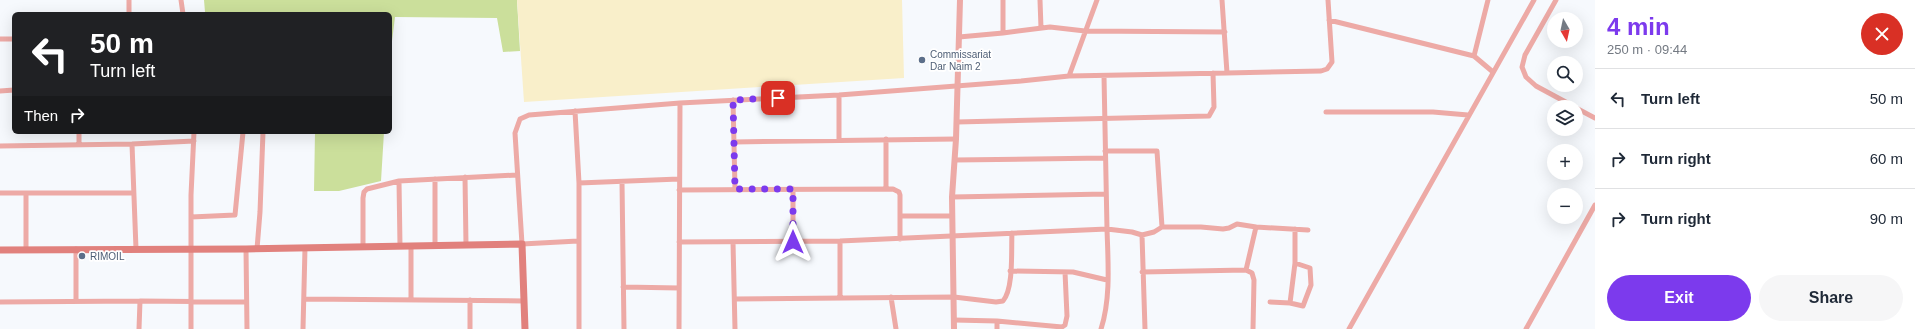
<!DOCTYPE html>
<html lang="en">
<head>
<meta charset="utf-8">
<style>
	:root { --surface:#fff; --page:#f6f6f7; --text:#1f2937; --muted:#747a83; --line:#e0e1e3; --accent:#7c3aed }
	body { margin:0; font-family:Helvetica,sans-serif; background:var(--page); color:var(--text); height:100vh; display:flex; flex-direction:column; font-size:15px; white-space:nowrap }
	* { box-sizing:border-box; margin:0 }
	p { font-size:13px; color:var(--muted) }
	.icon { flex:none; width:22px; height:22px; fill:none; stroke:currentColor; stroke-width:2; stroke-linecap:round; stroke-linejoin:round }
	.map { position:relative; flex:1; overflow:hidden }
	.details { display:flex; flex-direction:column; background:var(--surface); width:320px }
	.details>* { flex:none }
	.top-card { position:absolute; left:12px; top:12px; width:380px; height:122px; border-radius:6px; box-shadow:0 4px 16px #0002; background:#202124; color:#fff; overflow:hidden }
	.needle { width:26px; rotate:171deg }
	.fabs { position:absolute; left:1547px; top:12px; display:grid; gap:8px }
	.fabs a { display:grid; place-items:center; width:36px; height:36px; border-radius:50%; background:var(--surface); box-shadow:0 4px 16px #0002; font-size:20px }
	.pin { position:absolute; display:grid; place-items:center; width:34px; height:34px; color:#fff; margin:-17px; border-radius:8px; box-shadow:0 2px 6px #0006 }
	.me { position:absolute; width:44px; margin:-22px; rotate:0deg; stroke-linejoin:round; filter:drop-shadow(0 0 3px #0008) }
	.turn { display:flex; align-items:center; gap:14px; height:84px; padding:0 12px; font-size:18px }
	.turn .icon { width:52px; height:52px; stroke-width:2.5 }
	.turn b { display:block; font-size:28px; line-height:34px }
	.then { display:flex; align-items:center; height:38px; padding:0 12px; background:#0003; gap:8px; font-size:15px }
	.round { display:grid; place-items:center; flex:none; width:42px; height:42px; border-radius:21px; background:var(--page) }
	.head { display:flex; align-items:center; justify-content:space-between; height:68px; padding:0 12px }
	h1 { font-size:24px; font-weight:700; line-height:30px; color:var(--accent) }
	.action { display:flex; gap:8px; margin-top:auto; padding:8px 12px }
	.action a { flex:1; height:46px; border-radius:24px; background:var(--accent); color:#fff; font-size:16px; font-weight:700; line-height:46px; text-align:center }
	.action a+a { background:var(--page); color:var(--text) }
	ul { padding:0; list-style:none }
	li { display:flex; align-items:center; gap:12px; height:60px; padding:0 12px; border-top:1px solid var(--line) }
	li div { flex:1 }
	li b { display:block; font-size:15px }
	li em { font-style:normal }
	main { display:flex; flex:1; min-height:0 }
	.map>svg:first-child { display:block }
	.green { fill:#cbdf9b }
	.sand { fill:#f9efca }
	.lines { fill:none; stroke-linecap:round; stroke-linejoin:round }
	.minor { stroke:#edaaa6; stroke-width:5 }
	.tertiary { stroke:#edaaa6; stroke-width:6 }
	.secondary { stroke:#e1817d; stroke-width:7 }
	.route { stroke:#7c3aed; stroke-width:7; stroke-dasharray:0 12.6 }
	.service-dot { fill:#5c6f8a; stroke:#fff; stroke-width:1.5 }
	.labels { text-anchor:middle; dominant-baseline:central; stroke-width:3.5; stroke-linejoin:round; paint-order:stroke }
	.service-label { font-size:10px; fill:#4e5e75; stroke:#fff; text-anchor:start }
</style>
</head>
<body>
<main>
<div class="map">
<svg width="1595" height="329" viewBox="0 0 1595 329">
	<rect width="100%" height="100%" fill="#f6f9fd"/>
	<path class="green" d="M 204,0 L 517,0 L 520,51 L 503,52 L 497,18 L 395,17 L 390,57 L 390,14 L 223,14 L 205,12 Z
		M 315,132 L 384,132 L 381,181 L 339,191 L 314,191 Z"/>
	<path class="sand" d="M 517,0 L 902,0 L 904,78 L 524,102 Z"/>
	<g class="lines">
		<path class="minor" d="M 129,0 L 129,14
			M 181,0 L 183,14
			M 1040,0 L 1041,28
			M 1222,0 L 1227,73 L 1321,71 L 1327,69 L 1332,62 L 1328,0
			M 1556,0 L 1525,55 L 1522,67 L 1526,77 L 1536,86 L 1575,107
			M 1329,20 L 1474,56 L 1493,72
			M 1003,33 L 1050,27 L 1085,31 L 1225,32
			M 959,37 L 1003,33 L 1003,0
			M 0,39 L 14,39
			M 1474,56 L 1488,0
			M 1069,76 L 1097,0
			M 1104,76 L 1107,229 L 1132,232 L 1142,235 L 1145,329
			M 0,91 L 14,90
			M 839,95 L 839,140
			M 733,100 L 735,189
			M 1576,108 L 1595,118
			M 575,111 L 579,183 L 579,329
			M 1326,112 L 1433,112 L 1468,115
			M 957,122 L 1209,116 L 1214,107 L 1213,73
			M 79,132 L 79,144
			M 886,139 L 886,189
			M 734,142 L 956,139
			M 132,144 L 136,249
			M 0,146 L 132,144 L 194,141
			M 1105,151 L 1157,151 L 1162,227 L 1154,232 L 1142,235
			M 955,160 L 1105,158
			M 465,177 L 466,245
			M 435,179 L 435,245
			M 399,181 L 400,246
			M 622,182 L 624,329
			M 579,183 L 679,179
			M 793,189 L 793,242
			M 679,190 L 893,189 L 899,192 L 900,195 L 900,239
			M 0,193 L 133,193
			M 26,193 L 26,250
			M 952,197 L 1106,194
			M 900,216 L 952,216
			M 191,217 L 235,215 L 243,132
			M 1162,227 L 1201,227 L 1223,229 L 1229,228 L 1237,224 L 1256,227 L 1246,270
			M 1256,227 L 1308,230
			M 1295,229 L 1295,263 L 1290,303 L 1303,306 L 1311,285 L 1310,268 L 1295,263
			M 578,241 L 522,244 L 515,133 L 520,119 L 529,115 L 680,103 L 839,95 L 1021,81 L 1069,76 L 1227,73
			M 840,241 L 840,298
			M 679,242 L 840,241 L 1107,229 C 1108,262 1111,298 1101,329
			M 733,242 L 735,329
			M 363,247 L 363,198 L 364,192 L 367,189 L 399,181 L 517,175
			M 246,249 L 247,329
			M 257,249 L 260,212 L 263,132
			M 1010,271 L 1073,272 L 1107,280
			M 1142,272 L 1246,270 L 1252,273 L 1254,280 L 1253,329
			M 623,287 L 679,288
			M 891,297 L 896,329
			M 304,299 L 524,301
			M 735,299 L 954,297 L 996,302 L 1003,301 C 1014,288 1011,250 1012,233
			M 411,300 L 411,246
			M 76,301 L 76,249
			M 0,302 L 140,301
			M 1270,302 L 1290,303
			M 954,320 L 997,321 L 997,329
			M 997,321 L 1062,327 L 1065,325 L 1067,316 L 1065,272
			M 139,329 L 140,301 L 246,302
			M 191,329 L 191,195 L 194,132
			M 303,329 L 305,248
			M 470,329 L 470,300
			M 679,329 L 680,103
			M 1349,329 L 1534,0
			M 1526,329 L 1595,205"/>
		<path class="tertiary" d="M 954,329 L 952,197 L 956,139 L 960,0"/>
		<path class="secondary" d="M 0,250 L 246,249 L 522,244 L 525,329"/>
	</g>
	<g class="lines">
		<path class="route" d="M 778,98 L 733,100 L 735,189 L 793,189 L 793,242"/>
	</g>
	<g class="service-dot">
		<circle cx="922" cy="60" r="4"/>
		<circle cx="82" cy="256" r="4"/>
	</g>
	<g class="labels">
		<g class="service-label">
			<text x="930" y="54">Commissariat<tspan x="930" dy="12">Dar Naim 2</tspan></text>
			<text x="90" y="256">RIMOIL</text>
		</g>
	</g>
</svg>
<div class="fabs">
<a><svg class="needle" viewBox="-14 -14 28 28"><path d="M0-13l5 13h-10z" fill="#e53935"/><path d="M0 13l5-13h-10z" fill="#747a83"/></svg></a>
<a><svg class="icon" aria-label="search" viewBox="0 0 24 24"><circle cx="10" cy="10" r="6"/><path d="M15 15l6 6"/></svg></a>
<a><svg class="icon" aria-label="layers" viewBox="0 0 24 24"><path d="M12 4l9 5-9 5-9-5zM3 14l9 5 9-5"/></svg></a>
<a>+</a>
<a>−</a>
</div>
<div class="pin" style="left:778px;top:98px;background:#d93025"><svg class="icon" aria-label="arrive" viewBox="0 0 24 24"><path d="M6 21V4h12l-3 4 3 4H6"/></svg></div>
<svg class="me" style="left:793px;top:242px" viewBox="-20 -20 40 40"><path d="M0-17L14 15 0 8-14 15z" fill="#7c3aed" stroke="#fff" stroke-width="4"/></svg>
<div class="top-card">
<div class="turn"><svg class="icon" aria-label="left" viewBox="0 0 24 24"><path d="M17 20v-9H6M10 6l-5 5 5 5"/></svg><div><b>50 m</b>Turn left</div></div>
<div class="then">Then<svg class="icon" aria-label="right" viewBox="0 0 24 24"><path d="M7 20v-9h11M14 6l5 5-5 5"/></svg></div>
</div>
</div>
<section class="details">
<div class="head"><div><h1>4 min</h1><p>250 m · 09:44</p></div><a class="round" style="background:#d93025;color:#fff"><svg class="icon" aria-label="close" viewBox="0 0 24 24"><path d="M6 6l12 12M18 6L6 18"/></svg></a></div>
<ul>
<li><svg class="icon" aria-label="left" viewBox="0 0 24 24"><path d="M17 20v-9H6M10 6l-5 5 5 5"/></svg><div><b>Turn left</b></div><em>50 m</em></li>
<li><svg class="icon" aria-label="right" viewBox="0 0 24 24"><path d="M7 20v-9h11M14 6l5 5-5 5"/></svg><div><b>Turn right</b></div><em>60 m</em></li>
<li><svg class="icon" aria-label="right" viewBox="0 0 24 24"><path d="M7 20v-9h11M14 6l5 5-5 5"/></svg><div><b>Turn right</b></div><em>90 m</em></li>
</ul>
<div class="action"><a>Exit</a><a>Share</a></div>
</section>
</main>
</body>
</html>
